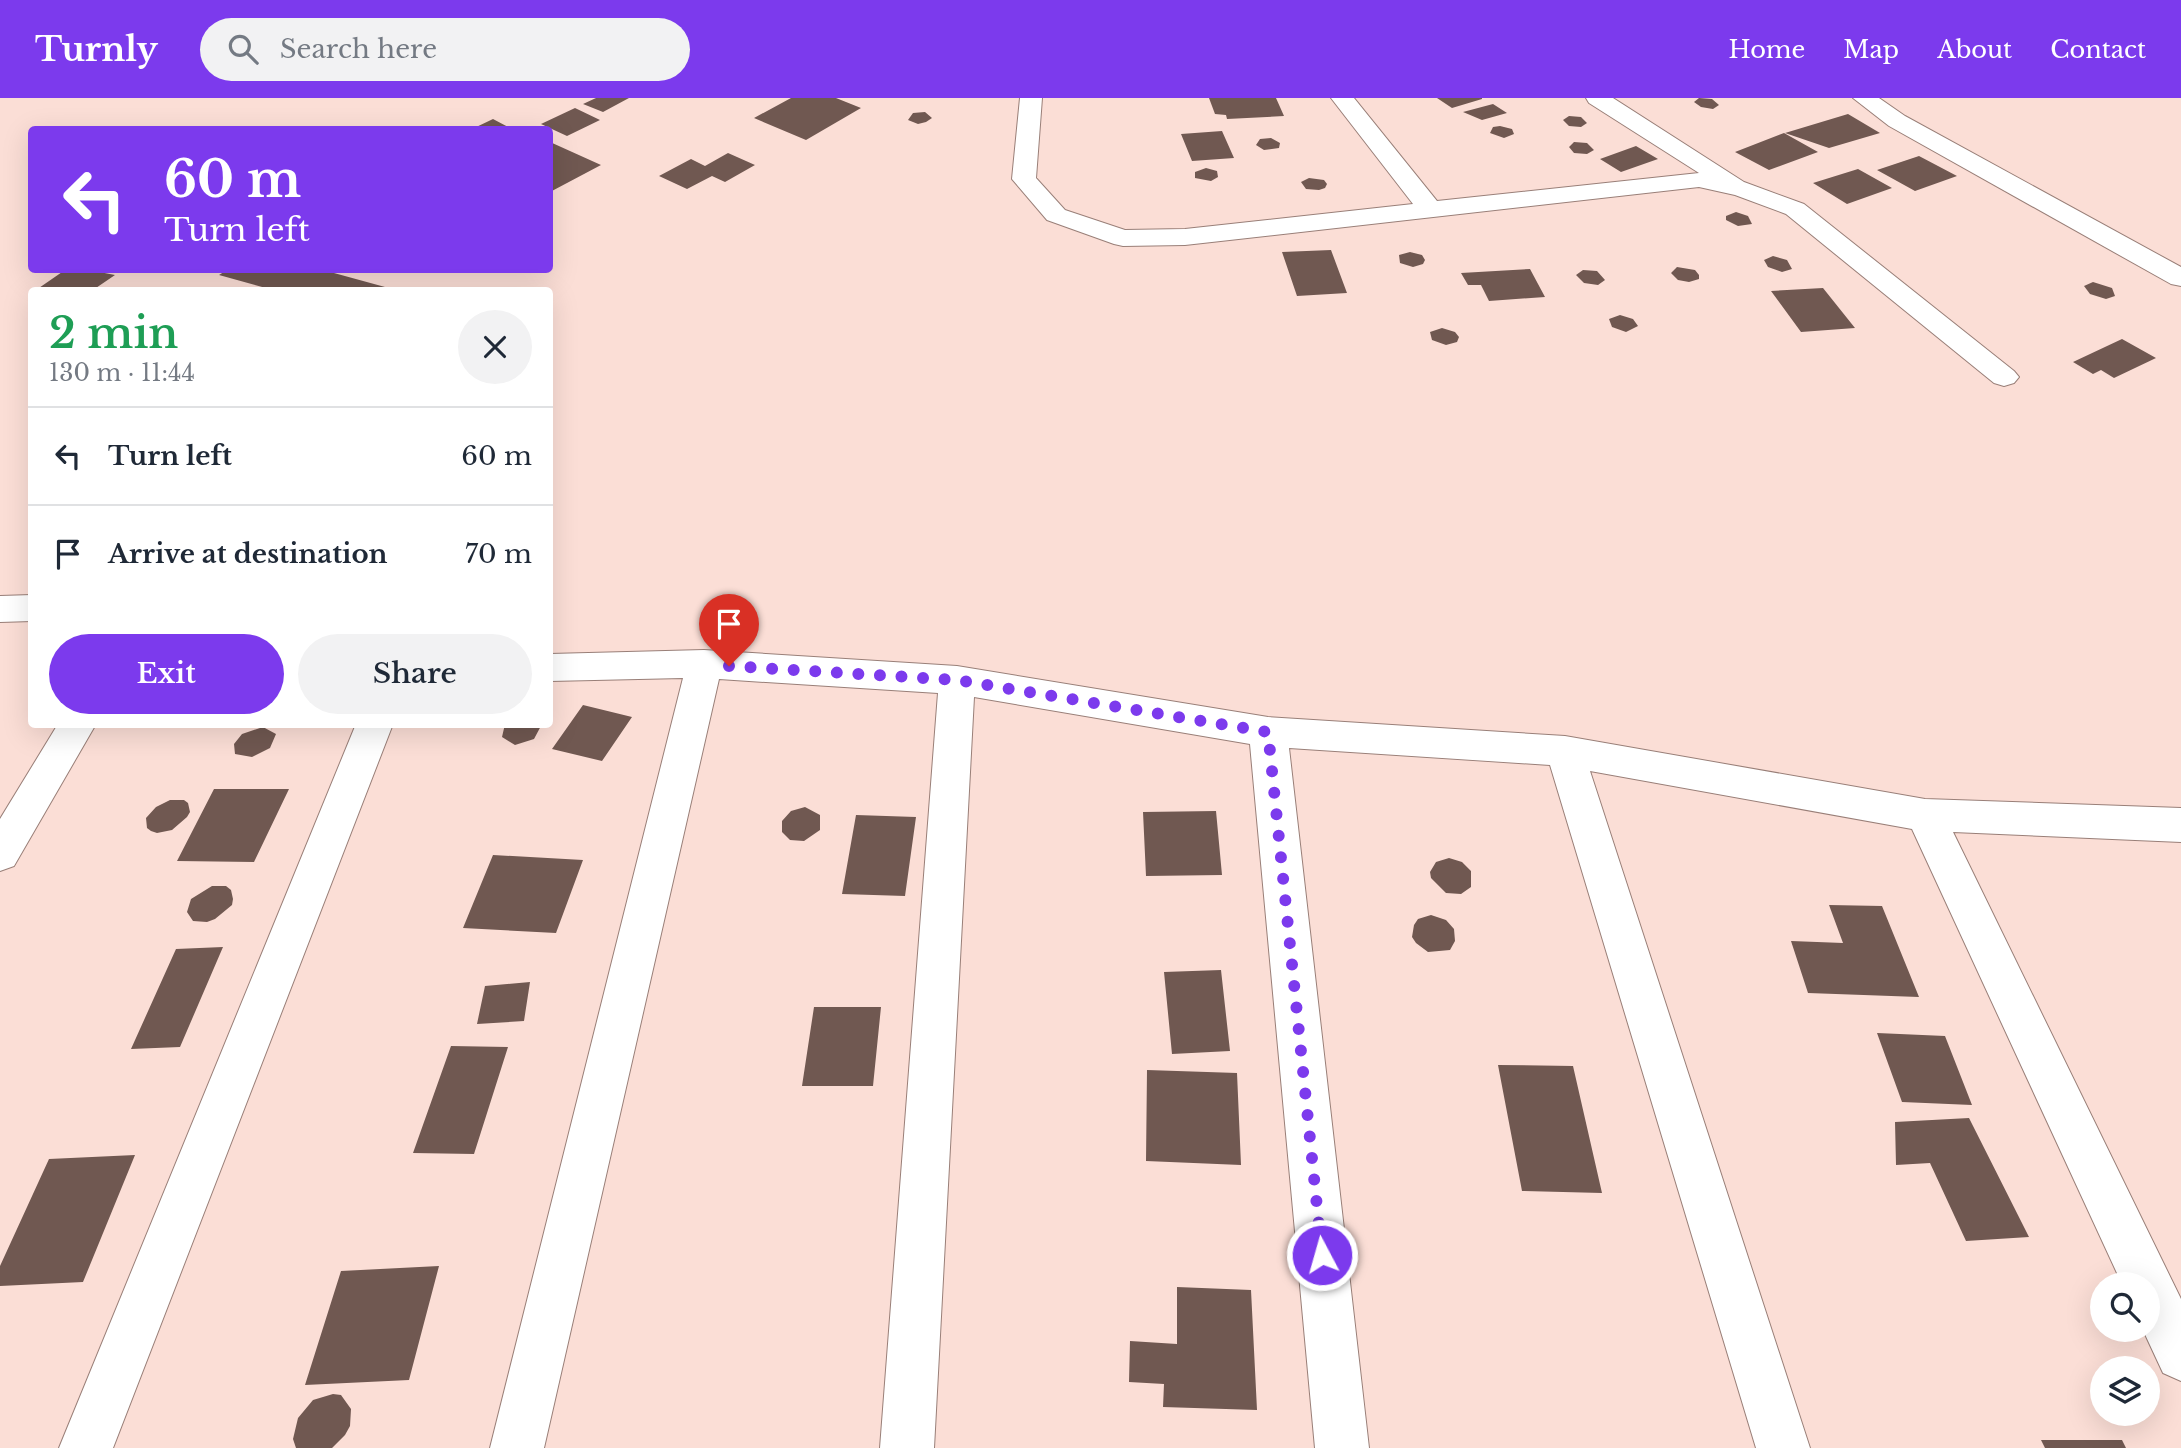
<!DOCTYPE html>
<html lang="en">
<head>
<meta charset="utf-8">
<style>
	:root { --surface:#fff; --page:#f2f2f3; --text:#1f2937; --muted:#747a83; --line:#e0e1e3; --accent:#7c3aed }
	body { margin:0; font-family:"Libre Baskerville",serif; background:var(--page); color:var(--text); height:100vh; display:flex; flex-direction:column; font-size:26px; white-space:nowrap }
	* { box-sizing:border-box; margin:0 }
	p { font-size:23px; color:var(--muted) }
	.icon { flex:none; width:38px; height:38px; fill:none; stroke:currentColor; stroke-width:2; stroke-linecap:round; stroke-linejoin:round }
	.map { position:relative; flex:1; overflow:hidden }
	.panel { position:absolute; left:28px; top:189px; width:525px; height:441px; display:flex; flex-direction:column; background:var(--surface); border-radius:7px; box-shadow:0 7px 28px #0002 }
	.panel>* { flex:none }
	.guide { position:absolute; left:28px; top:28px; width:525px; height:147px; border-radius:7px; box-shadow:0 7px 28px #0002; background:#7c3aed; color:#fff; overflow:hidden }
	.buttons { position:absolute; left:2090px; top:1174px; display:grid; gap:14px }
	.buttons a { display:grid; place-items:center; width:70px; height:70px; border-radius:50%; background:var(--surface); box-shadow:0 7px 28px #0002; font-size:35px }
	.pin { position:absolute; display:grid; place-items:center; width:60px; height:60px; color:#fff; margin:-72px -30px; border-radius:50% 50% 50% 0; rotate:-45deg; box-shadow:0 0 7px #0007 }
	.pin .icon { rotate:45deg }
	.me { position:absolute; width:77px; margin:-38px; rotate:354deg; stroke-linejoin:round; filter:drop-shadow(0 0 5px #0008) }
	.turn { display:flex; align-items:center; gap:24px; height:147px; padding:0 21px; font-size:32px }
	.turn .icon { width:91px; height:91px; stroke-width:2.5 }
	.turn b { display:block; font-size:49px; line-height:60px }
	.round { display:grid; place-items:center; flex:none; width:74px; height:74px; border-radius:37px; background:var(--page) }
	.head { display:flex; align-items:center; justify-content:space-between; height:119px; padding:0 21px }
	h1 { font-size:42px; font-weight:600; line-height:52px; color:#1e9e55 }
	.primary-button { display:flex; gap:14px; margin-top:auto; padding:14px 21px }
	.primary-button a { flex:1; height:80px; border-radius:42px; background:var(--accent); color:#fff; font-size:28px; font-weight:600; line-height:80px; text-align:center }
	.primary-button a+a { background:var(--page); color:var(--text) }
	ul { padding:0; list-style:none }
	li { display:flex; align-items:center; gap:21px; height:98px; padding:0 21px; border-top:2px solid var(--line) }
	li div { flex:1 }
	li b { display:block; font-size:26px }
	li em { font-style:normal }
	header { display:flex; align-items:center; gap:42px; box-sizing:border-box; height:98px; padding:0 35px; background:var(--accent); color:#fff }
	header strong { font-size:33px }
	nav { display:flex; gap:38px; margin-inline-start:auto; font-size:24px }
	.search { width:490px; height:63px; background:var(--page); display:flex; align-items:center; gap:18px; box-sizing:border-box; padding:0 24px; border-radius:38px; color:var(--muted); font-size:26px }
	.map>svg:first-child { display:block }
	.building { fill:#705851 }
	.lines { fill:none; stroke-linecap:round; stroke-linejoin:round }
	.street-casing { stroke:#997f78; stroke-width:2 }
	.street { fill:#fff; fill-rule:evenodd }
	.route { stroke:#7c3aed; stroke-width:12; stroke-dasharray:0 21.6 }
</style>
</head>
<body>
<header>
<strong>Turnly</strong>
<div class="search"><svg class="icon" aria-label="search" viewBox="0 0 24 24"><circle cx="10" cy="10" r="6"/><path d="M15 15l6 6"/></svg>Search here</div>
<nav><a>Home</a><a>Map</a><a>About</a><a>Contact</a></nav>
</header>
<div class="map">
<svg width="2181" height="1350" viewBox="0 0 2181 1350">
	<rect width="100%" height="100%" fill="#fbded6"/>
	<path class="building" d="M 596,0 L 629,0 L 603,14 L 583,6 Z
		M 791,0 L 836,0 L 861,10 L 806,42 L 754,20 Z
		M 1209,0 L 1276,0 L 1284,18 L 1227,21 L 1226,17 L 1215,16 Z
		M 1437,0 L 1482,0 L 1482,1 L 1452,10 Z
		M 1699,0 L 1712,1 L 1719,7 L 1713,11 L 1701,9 L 1694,4 Z
		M 1493,6 L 1507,15 L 1482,22 L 1463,14 Z
		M 575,10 L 600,22 L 567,38 L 541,26 Z
		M 925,14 L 932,20 L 926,24 L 918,26 L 908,22 L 913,15 Z
		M 1848,16 L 1880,35 L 1829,50 L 1785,35 Z
		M 1569,18 L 1581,19 L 1587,25 L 1581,29 L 1569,28 L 1563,22 Z
		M 493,21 L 514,32 L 470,32 Z
		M 1500,28 L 1512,31 L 1514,36 L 1504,40 L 1490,35 L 1493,29 Z
		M 1222,33 L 1234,60 L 1192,63 L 1181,36 Z
		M 1784,35 L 1818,54 L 1769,72 L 1735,54 Z
		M 1271,40 L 1280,45 L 1279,50 L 1264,52 L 1256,47 L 1260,41 Z
		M 550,44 L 601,67 L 550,94 Z
		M 1574,44 L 1587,45 L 1594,52 L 1587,56 L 1574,55 L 1569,49 Z
		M 1636,48 L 1658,61 L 1621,74 L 1600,61 Z
		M 728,55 L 755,67 L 725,84 L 712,78 L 687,91 L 659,78 L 691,61 L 705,68 Z
		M 1919,58 L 1957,78 L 1915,93 L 1877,72 Z
		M 1206,70 L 1217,73 L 1218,79 L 1211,83 L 1195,80 L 1195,74 Z
		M 1858,71 L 1892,90 L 1847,106 L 1813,85 Z
		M 1309,80 L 1324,82 L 1327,86 L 1325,90 L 1319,92 L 1306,91 L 1301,84 Z
		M 1736,114 L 1748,118 L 1752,126 L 1738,128 L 1726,122 L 1726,118 Z
		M 1331,152 L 1347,195 L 1297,198 L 1282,154 Z
		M 1410,154 L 1422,157 L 1425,162 L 1423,166 L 1413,169 L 1400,165 L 1399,157 Z
		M 1773,158 L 1787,162 L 1792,171 L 1782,174 L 1768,169 L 1764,162 Z
		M 1677,169 L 1695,172 L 1699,177 L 1699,181 L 1689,184 L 1678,182 L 1671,175 Z
		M 1530,171 L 1545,199 L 1489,203 L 1481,187 L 1468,187 L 1461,175 Z
		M 65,172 L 89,172 L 115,177 L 93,192 L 36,192 Z
		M 227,172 L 323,172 L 385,189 L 381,192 L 273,192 L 219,177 Z
		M 1583,172 L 1597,173 L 1605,182 L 1598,187 L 1584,185 L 1576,177 Z
		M 2093,184 L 2112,190 L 2115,198 L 2106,201 L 2090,196 L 2084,188 Z
		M 1823,190 L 1855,230 L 1801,234 L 1771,193 Z
		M 1620,217 L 1633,221 L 1638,228 L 1626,234 L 1612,229 L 1609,221 Z
		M 1442,230 L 1455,234 L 1459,239 L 1457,244 L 1446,247 L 1432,242 L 1430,234 Z
		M 2122,241 L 2156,260 L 2114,280 L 2101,272 L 2093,276 L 2073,264 Z
		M 583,607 L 632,619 L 602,663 L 552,651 Z
		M 505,626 L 542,626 L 534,641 L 515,647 L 502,639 Z
		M 263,629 L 276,636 L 270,650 L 252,659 L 235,656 L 234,646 L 242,636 Z
		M 214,691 L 289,691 L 254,764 L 177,763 Z
		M 170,702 L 184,702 L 188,705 L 190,714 L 187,719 L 172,732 L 157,735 L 151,733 L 147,730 L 146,720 L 156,709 Z
		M 805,709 L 820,717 L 820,732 L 804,743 L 790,742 L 782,734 L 782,723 L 791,713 Z
		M 1216,713 L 1222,777 L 1146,778 L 1143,714 Z
		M 856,717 L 916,719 L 905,798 L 842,796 Z
		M 493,757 L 583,762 L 556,835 L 463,830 Z
		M 1449,760 L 1462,764 L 1471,773 L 1471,789 L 1461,796 L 1446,795 L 1431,780 L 1430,774 L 1436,764 Z
		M 212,788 L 226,788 L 231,792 L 233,801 L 232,807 L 215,821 L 207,824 L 193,823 L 187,814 L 191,801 Z
		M 1829,807 L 1882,808 L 1919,899 L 1808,895 L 1791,843 L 1843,845 Z
		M 1431,817 L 1446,822 L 1454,831 L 1455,843 L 1450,852 L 1428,854 L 1416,845 L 1412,839 L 1414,827 L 1418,821 Z
		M 223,849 L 180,949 L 131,951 L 176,851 Z
		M 1221,872 L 1230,953 L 1172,956 L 1164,874 Z
		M 530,884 L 524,923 L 477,926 L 485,888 Z
		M 814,909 L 881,909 L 873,988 L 802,988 Z
		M 1877,935 L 1945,938 L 1972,1007 L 1902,1004 Z
		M 451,948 L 508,949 L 474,1056 L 413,1055 Z
		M 1498,967 L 1573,968 L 1602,1095 L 1522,1093 Z
		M 1147,972 L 1237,975 L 1241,1067 L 1146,1063 Z
		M 1969,1020 L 2029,1139 L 1966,1143 L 1930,1065 L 1896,1067 L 1895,1024 Z
		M 135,1057 L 83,1184 L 0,1188 L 0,1168 L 49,1061 Z
		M 439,1168 L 409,1282 L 305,1287 L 341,1173 Z
		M 1177,1189 L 1251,1192 L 1257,1312 L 1163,1309 L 1164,1286 L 1129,1284 L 1130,1243 L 1177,1246 Z
		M 333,1296 L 341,1297 L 351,1311 L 350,1328 L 345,1337 L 332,1350 L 296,1350 L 293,1341 L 298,1320 L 313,1302 Z
		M 2041,1342 L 2122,1342 L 2126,1350 L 2045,1350 Z"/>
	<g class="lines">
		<g class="street-casing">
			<path id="street" d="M 1020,0 L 1042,0 L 1036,80 L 1065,112 L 1125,132 L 1185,131 L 1413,106 L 1331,0 L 1354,0 L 1437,103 L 1699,75 L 1589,5 L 1586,0 L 1613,0 L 1744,84 L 1804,106 L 2014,273 L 2019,279 L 2014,285 L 2004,288 L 1994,285 L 1786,116 L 1735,97 L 1699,89 L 1185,147 L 1123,148 L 1114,146 L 1047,122 L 1012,81 Z
				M 1853,0 L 1879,0 L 1905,18 L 2181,169 L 2181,188 L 2171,186 L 1889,28 Z
				M 32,497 L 32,523 L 0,524 L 0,498 Z
				M 704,552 L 957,568 L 1268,619 L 1565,638 L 1925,701 L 2181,710 L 2181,744 L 1953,734 L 2181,1201 L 2181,1283 L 2163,1275 L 2143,1232 L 2147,1232 L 2147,1186 L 2122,1186 L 1912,731 L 1590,673 L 1810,1350 L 1756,1350 L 1550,667 L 1289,650 L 1369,1350 L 1315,1350 L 1250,646 L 974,599 L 934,1350 L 880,1350 L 938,595 L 719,581 L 544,1350 L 490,1350 L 683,580 L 550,583 L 550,556 Z
				M 58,626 L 96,626 L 14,768 L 0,773 L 0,721 Z
				M 356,626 L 393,626 L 113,1350 L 59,1350 Z"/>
		</g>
		<use href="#street" class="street"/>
	</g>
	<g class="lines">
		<path class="route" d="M 729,568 L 957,582 L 1268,634 L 1322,1157"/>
	</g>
</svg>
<div class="buttons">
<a><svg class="icon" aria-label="search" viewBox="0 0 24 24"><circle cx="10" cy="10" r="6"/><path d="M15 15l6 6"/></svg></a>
<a><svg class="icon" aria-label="layers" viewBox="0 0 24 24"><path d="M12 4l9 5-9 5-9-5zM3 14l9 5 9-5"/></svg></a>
</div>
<div class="pin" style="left:729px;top:568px;background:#d93025"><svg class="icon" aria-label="arrive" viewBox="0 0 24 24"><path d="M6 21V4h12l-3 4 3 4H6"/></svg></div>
<svg class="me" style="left:1322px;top:1157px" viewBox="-20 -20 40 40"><circle r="17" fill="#7c3aed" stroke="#fff" stroke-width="3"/><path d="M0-11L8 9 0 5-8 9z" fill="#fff"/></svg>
<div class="guide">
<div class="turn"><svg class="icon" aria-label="left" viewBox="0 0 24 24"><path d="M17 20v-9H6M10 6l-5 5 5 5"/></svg><div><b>60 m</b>Turn left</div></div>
</div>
<section class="panel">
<div class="head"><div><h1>2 min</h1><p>130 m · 11:44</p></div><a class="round"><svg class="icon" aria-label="close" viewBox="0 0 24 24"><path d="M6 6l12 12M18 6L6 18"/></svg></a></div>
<ul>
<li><svg class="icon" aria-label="left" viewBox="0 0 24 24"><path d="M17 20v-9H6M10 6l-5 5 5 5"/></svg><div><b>Turn left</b></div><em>60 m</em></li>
<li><svg class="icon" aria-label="arrive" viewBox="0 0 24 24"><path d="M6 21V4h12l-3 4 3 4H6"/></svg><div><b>Arrive at destination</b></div><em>70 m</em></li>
</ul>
<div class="primary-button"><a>Exit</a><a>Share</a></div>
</section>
</div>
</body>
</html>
